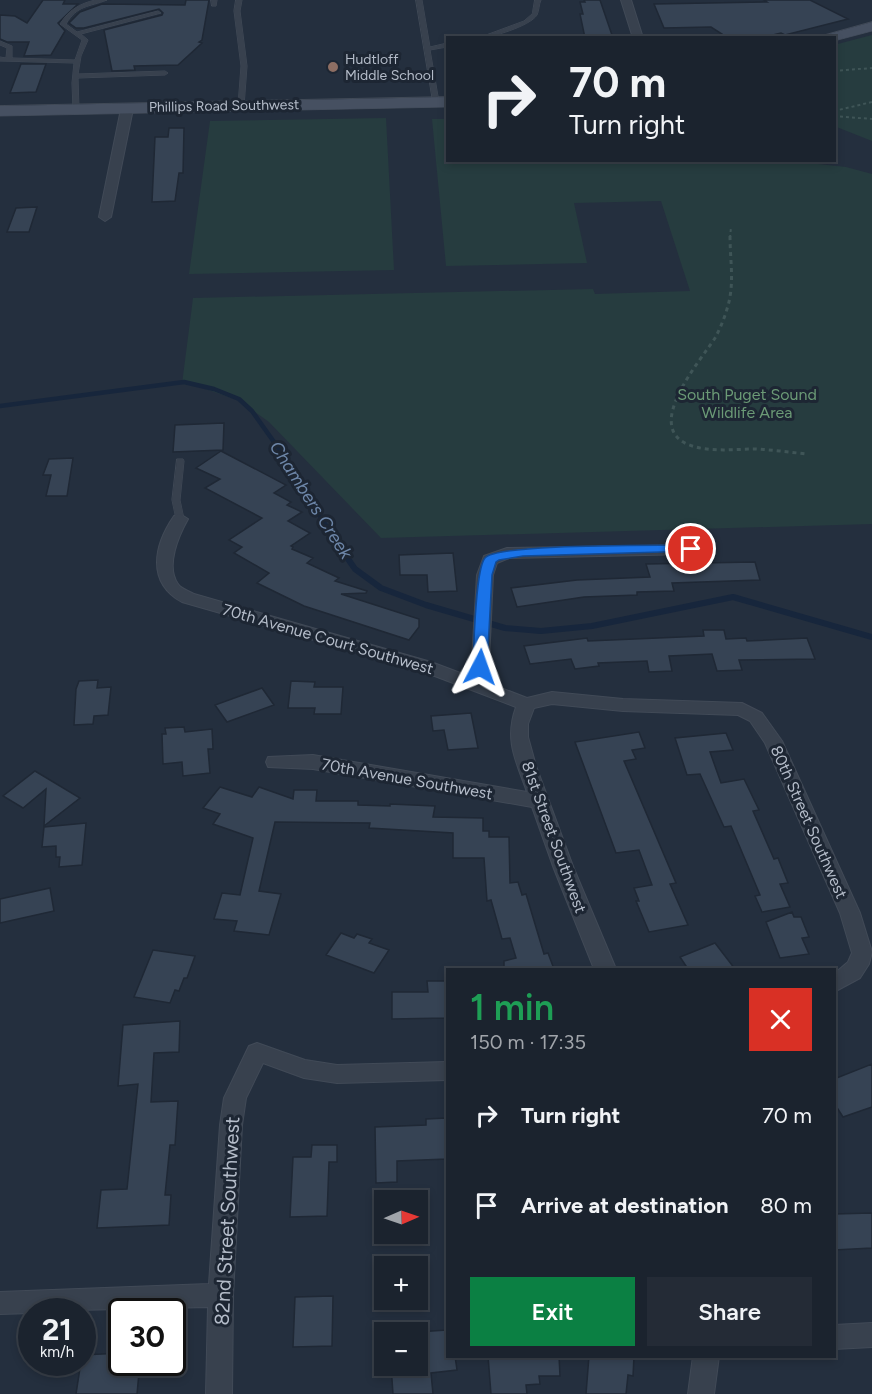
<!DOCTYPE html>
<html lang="en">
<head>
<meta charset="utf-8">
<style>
	:root { --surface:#1b232e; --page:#242b36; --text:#f1f3f6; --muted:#a0a4aa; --line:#39404a; --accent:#0b8043 }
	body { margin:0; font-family:Figtree,sans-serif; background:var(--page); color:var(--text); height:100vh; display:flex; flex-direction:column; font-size:22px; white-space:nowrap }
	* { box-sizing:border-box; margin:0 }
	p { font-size:20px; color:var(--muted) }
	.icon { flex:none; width:33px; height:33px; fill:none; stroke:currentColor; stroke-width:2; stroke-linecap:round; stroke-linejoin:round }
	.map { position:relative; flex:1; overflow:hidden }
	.sheet { position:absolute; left:446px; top:968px; width:390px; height:390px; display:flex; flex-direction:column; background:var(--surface); border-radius:0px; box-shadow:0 3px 9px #0003,0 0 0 2px var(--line) }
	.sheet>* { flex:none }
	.guide { position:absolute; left:446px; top:36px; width:390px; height:126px; border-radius:0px; box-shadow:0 3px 9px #0003,0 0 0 2px var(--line); background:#1b232e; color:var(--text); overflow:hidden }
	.needle { width:39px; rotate:88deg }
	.tools { position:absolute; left:374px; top:1190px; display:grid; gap:12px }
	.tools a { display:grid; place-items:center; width:54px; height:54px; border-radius:0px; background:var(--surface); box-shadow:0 3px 9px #0003,0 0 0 2px var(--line); font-size:30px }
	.speed { position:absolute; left:18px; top:1298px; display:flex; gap:12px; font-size:30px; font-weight:700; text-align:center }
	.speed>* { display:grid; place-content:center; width:78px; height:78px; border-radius:50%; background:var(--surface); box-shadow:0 3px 9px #0003,0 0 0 2px var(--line); line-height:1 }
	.speed small { font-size:15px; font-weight:400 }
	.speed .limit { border:3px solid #111; border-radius:9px; background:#fff; color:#111 }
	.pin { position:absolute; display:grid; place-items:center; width:51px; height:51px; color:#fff; margin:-26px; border:3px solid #fff; border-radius:50%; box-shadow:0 2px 6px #0007 }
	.me { position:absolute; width:66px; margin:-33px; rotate:4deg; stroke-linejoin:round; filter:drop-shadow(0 0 4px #0008) }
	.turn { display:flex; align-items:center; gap:21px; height:126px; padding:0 24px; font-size:27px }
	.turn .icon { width:78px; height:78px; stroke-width:2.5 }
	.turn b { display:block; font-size:42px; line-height:51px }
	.round { display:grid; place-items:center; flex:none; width:63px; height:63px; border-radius:0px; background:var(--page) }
	.summary { display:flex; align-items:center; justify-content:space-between; height:102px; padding:0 24px }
	h1 { font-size:36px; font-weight:600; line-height:45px; color:#1e9e55 }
	.button { display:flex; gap:12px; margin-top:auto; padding:12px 24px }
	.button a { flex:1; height:69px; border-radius:0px; background:var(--accent); color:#fff; font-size:24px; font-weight:600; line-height:69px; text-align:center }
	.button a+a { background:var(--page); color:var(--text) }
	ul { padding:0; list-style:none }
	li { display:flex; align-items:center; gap:18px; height:90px; padding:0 24px }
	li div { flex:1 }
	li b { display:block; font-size:22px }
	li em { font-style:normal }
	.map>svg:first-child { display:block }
	.green { fill:#263c3f }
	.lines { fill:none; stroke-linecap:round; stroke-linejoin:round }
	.stream-far1 { stroke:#17263c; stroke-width:4.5 }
	.stream { stroke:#17263c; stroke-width:6 }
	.building { fill:#364354; stroke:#1f2835; stroke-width:1.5 }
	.lane-casing { stroke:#414a57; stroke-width:1 }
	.street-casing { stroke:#414a57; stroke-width:2 }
	.secondary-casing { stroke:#414a57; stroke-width:1 }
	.path-far1 { stroke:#3f5557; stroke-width:2; stroke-dasharray:3 3; stroke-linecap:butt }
	.path { stroke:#3f5557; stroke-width:3; stroke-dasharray:4 4; stroke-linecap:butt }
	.lane { fill:#38414e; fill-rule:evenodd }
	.street { fill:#38414e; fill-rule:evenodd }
	.secondary { fill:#465061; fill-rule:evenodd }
	.route { fill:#1a73e8; stroke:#114b97; stroke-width:1.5 }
	.education-dot { fill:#8d6e63; stroke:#1d2633; stroke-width:2 }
	.labels { text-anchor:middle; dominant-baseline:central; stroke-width:6; stroke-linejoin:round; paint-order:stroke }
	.far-poi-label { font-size:14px; fill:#b4bcc9; stroke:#1d2633; text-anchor:start }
	.far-street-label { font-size:14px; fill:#b4bcc9; stroke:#1d2633 }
	.park-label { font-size:16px; fill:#6b9a76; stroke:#1d2633 }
	.street-label { font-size:16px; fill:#b4bcc9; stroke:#1d2633 }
	.water-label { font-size:18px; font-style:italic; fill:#6d86a8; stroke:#1d2633 }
	.near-street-label { font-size:20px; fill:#b4bcc9; stroke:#1d2633 }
</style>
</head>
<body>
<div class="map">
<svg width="872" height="1394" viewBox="0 0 872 1394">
	<rect width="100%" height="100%" fill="#242f3e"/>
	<path class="green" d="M 872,35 L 872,141 L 834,126 L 834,45 Z
		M 386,118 L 394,270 L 189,274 L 210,121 Z
		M 432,119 L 447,119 L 447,160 L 781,160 L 846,167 L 872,174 L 872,524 L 381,538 L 269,422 L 240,401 L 197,386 L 182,384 L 193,298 L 593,289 L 595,294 L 690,291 L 661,201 L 574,203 L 587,263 L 446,266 Z"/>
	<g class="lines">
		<path class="stream-far1" d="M 0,406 L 184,382 L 214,389 L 239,399 L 252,411 L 279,449 L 333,537"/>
		<path class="stream" d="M 332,536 L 355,569 L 381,588 L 426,605 L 505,628 L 541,631 L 592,626 L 733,597 L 872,637"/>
	</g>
	<path class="building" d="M 43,0 L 65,0 L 63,4 L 78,4 L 58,23 L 65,31 L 51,55 L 24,56 L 29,42 L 7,42 L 0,39 L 0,15 L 15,16 L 27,23 Z
		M 186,0 L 209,0 L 202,40 L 199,42 L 202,43 L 178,65 L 134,66 L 135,70 L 112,71 L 104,30 L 162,15 L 163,13 L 159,9 L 84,28 L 76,28 L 69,23 L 80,12 L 102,4 L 185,5 Z
		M 584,0 L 600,0 L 613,38 L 585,38 L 580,14 L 583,14 L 580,2 L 585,2 Z
		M 764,0 L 810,0 L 848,19 L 785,35 L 781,33 L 760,38 L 728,38 L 711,27 L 664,28 L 654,4 L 767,2 Z
		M 21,64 L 46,64 L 36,92 L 10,93 Z
		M 169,128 L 184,128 L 183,173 L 179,173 L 175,201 L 152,202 L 155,137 L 168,137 Z
		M 37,207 L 29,232 L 7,232 L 16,208 Z
		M 224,423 L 223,450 L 173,452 L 175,425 Z
		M 221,451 L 286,485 L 274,493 L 291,502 L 287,505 L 302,512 L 288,521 L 310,533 L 291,546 L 293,547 L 292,549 L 313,558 L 307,563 L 339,578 L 335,581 L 367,591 L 366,593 L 341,594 L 419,619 L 419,627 L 409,640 L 304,606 L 257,583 L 269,573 L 234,553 L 242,547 L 229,540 L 262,518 L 205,488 L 220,479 L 196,468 Z
		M 73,458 L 67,496 L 46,496 L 51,475 L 43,475 L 49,459 Z
		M 453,553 L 457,591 L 428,592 L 427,575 L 400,575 L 399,555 Z
		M 755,562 L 760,580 L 672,583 L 674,591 L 637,592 L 637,595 L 584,597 L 517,607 L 511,588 L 577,580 L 650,577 L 646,564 Z
		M 703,630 L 724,630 L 726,639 L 746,638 L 747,641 L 807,638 L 815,659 L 739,660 L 742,670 L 717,671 L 712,654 L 669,656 L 672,671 L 649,672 L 647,661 L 598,663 L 599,666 L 575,669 L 571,659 L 530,664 L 524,646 L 587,638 L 588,641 L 704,636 Z
		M 98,680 L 97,688 L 111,687 L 108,715 L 94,716 L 93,724 L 74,725 L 76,689 L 79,681 Z
		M 291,681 L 315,682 L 314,687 L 343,687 L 341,714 L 314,714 L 315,708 L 288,708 Z
		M 262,688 L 274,705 L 227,722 L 215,705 Z
		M 471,713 L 478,748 L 448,750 L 444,730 L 433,731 L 431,716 Z
		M 184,727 L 185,732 L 212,729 L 213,749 L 208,749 L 210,773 L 183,776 L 182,762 L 163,764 L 162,734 L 166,734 L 165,728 Z
		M 639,732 L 645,748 L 632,750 L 636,759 L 624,761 L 676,883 L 670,884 L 688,925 L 649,932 L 636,901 L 639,901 L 634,888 L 652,885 L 639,850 L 616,853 L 575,742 Z
		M 726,733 L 733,750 L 710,752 L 721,783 L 744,779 L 759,810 L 753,811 L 774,859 L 778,858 L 788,883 L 780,884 L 790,907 L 762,912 L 755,896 L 760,895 L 731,826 L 724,827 L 700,774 L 687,775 L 675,738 Z
		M 35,771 L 80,798 L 44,826 L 46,789 L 23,808 L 3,796 Z
		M 220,787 L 252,797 L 259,787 L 293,799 L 294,790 L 317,790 L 316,801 L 358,801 L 358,805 L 390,806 L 390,804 L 435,806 L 433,817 L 483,818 L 483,831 L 489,831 L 489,837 L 509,837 L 510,883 L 518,882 L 522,895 L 526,894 L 544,954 L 548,953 L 554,969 L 504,969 L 504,961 L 516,958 L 510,938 L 502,939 L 491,900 L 487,901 L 484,858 L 453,858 L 453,833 L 369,828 L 370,823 L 275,822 L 259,891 L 281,894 L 269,935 L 234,931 L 237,921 L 214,919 L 222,893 L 240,895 L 253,838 L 213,824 L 220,814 L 203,808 Z
		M 86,823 L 82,865 L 59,867 L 60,857 L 56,857 L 56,846 L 42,847 L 44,827 Z
		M 50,888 L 54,911 L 0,923 L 0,899 Z
		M 792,912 L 794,917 L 801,917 L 809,937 L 802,938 L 809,954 L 780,958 L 766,922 Z
		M 341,933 L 354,938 L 357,934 L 372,939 L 369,943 L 389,950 L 374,973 L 326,955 Z
		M 715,943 L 735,969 L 688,969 L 680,957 Z
		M 153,950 L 195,956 L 187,978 L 184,978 L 179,991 L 175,990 L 170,1003 L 134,997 Z
		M 427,981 L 447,981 L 447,1018 L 392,1019 L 392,992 L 428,992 Z
		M 180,1021 L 179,1052 L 154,1053 L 151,1102 L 178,1101 L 175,1145 L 170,1145 L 165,1195 L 171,1195 L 169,1225 L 97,1228 L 101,1190 L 127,1189 L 138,1084 L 118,1086 L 123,1025 Z
		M 872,1064 L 872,1107 L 843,1117 L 834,1103 L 834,1079 Z
		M 447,1118 L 447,1159 L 397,1161 L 397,1182 L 376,1183 L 375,1127 L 426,1125 L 426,1119 Z
		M 312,1145 L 337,1145 L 337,1162 L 329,1162 L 327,1216 L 290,1217 L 293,1157 L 311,1157 Z
		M 872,1213 L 872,1248 L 834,1250 L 834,1214 Z
		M 333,1296 L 332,1346 L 293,1347 L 295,1297 Z
		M 447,1330 L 447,1356 L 455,1356 L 457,1370 L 431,1373 L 433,1394 L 393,1394 L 391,1365 L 417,1365 L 417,1332 Z
		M 122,1353 L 122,1362 L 140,1362 L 137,1394 L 76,1394 L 82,1355 Z
		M 488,1356 L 559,1356 L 560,1376 L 539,1376 L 540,1384 L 526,1385 L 527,1394 L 491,1394 Z
		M 589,1356 L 634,1356 L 633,1376 L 628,1375 L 626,1394 L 586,1394 Z"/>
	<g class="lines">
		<g class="lane-casing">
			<path id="lane" d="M 95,0 L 107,0 C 89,7 77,5 66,24 L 77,32 L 158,11 L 161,13 L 81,34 L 88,40 L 81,56 L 78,74 L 165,71 L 168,73 L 165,75 L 78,78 L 79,110 L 76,112 L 73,110 L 72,83 L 74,63 L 0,61 L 0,57 L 6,58 L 7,48 L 0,45 L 0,41 L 12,46 L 12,58 L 75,60 L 82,40 L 60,24 C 69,10 79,4 95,0 Z
				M 211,0 L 217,0 L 216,6 L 212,6 Z
				M 236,0 L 242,0 L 240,11 L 247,66 L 244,106 L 241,108 L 238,106 L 241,66 L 234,11 Z
				M 416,0 L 422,0 L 430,47 L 447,43 L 447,47 L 430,50 L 439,102 L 436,104 L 433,102 Z
				M 535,0 L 541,0 C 539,4 539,11 537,15 C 530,26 491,38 478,38 L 524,21 L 532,14 Z
				M 177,459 L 183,459 L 184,461 L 180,500 L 184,519 L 180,521 L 176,519 L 172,500 Z"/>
		</g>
		<g class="street-casing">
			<path id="street" d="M 621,0 L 631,0 L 643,38 L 633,38 Z
				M 127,106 L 133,109 L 111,217 L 105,221 L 99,217 L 121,109 Z
				M 180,514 L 188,519 C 179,535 165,566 178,584 C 181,589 189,591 194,594 L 431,662 L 471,677 L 477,575 L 484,556 L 507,548 L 697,545 L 699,549 L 697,553 L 691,554 L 509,558 L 497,563 L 493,575 L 488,683 L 527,698 L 552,692 L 623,699 L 742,703 L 762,713 L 782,741 L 860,913 L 872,952 L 869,964 L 860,978 L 834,992 L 834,974 L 848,962 L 852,953 L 840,913 L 765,743 L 750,721 L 738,715 L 623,711 L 552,704 L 534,708 L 528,724 L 528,737 L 536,766 L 574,869 L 616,969 L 594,969 L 554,869 L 532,807 L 313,769 L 268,767 L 266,762 L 268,757 L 313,755 L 527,792 C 516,761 504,740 516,707 L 419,670 L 182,602 C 146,582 154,545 174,516 Z
				M 257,1043 L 305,1060 L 337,1065 L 447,1062 L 447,1080 L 337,1083 L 304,1078 L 263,1063 L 246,1098 L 242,1125 L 233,1295 L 232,1394 L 206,1394 L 208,1307 L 32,1311 L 32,1313 L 0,1314 L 0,1292 L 209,1284 L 220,1125 L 224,1098 L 249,1046 Z
				M 872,1323 L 872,1347 L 834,1349 L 834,1325 Z
				M 693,1356 L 719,1356 L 714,1394 L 688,1394 Z"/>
		</g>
		<g class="secondary-casing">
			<path id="secondary" d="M 872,22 L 872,31 L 834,41 L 834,38 L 823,38 L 825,35 Z
				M 447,97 L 447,107 L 0,116 L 0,106 Z"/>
		</g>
		<path class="path-far1" d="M 834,71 L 872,68
			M 834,111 L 872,102
			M 834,116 L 872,119
			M 730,238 L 731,227"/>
		<path class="path" d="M 730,236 C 730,262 735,284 727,309 C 724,319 720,329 715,338 C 701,360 644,425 687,444 C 708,453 734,449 756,449 C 773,450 789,452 806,454"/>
		<use href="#lane" class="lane"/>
		<use href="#street" class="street"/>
		<use href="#secondary" class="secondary"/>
	</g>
	<path class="route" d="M 691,545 L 696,546 L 697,549 L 696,551 L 523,556 L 499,560 L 496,562 L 492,575 L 487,667 L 480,672 L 473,667 C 474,647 475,570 485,558 C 497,543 663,546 691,545 Z"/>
	<circle class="education-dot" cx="333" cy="67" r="6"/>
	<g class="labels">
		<g class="far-poi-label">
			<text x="345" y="59">Hudtloff<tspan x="345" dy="16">Middle School</tspan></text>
		</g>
		<g class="far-street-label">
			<text transform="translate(224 106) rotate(-1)">Phillips Road Southwest</text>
		</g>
		<g class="park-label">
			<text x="747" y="394">South Puget Sound<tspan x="747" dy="18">Wildlife Area</tspan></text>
		</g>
		<g class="street-label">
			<text transform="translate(328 639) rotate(16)">70th Avenue Court Southwest</text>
			<text transform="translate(407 779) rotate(10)">70th Avenue Southwest</text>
			<text transform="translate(809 822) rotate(66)">80th Street Southwest</text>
			<text transform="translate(554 837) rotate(70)">81st Street Southwest</text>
		</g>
		<g class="water-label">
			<text transform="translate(311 500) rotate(57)">Chambers Creek</text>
		</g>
		<g class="near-street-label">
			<text transform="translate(227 1221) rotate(-87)">82nd Street Southwest</text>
		</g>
	</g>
</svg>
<div class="tools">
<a><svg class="needle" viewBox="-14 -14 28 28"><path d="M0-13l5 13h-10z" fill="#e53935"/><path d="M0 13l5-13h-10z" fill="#a0a4aa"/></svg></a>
<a>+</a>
<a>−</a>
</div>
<div class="speed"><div>21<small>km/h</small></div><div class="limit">30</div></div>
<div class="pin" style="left:691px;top:549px;background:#d93025"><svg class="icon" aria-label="arrive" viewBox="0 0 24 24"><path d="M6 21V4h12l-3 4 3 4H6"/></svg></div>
<svg class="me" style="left:480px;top:667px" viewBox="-20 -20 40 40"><path d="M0-17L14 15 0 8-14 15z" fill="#1a73e8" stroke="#fff" stroke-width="4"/></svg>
<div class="guide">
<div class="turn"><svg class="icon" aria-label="right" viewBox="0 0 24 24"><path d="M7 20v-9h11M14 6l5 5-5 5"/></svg><div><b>70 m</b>Turn right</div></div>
</div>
<section class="sheet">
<div class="summary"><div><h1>1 min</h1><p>150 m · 17:35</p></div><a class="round" style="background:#d93025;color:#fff"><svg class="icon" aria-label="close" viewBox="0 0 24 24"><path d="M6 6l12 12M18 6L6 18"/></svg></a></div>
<ul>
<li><svg class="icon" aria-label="right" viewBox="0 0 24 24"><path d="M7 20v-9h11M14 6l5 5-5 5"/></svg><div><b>Turn right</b></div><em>70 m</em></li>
<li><svg class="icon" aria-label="arrive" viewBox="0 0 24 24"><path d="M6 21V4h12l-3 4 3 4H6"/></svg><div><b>Arrive at destination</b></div><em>80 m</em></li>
</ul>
<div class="button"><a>Exit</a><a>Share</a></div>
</section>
</div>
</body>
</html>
